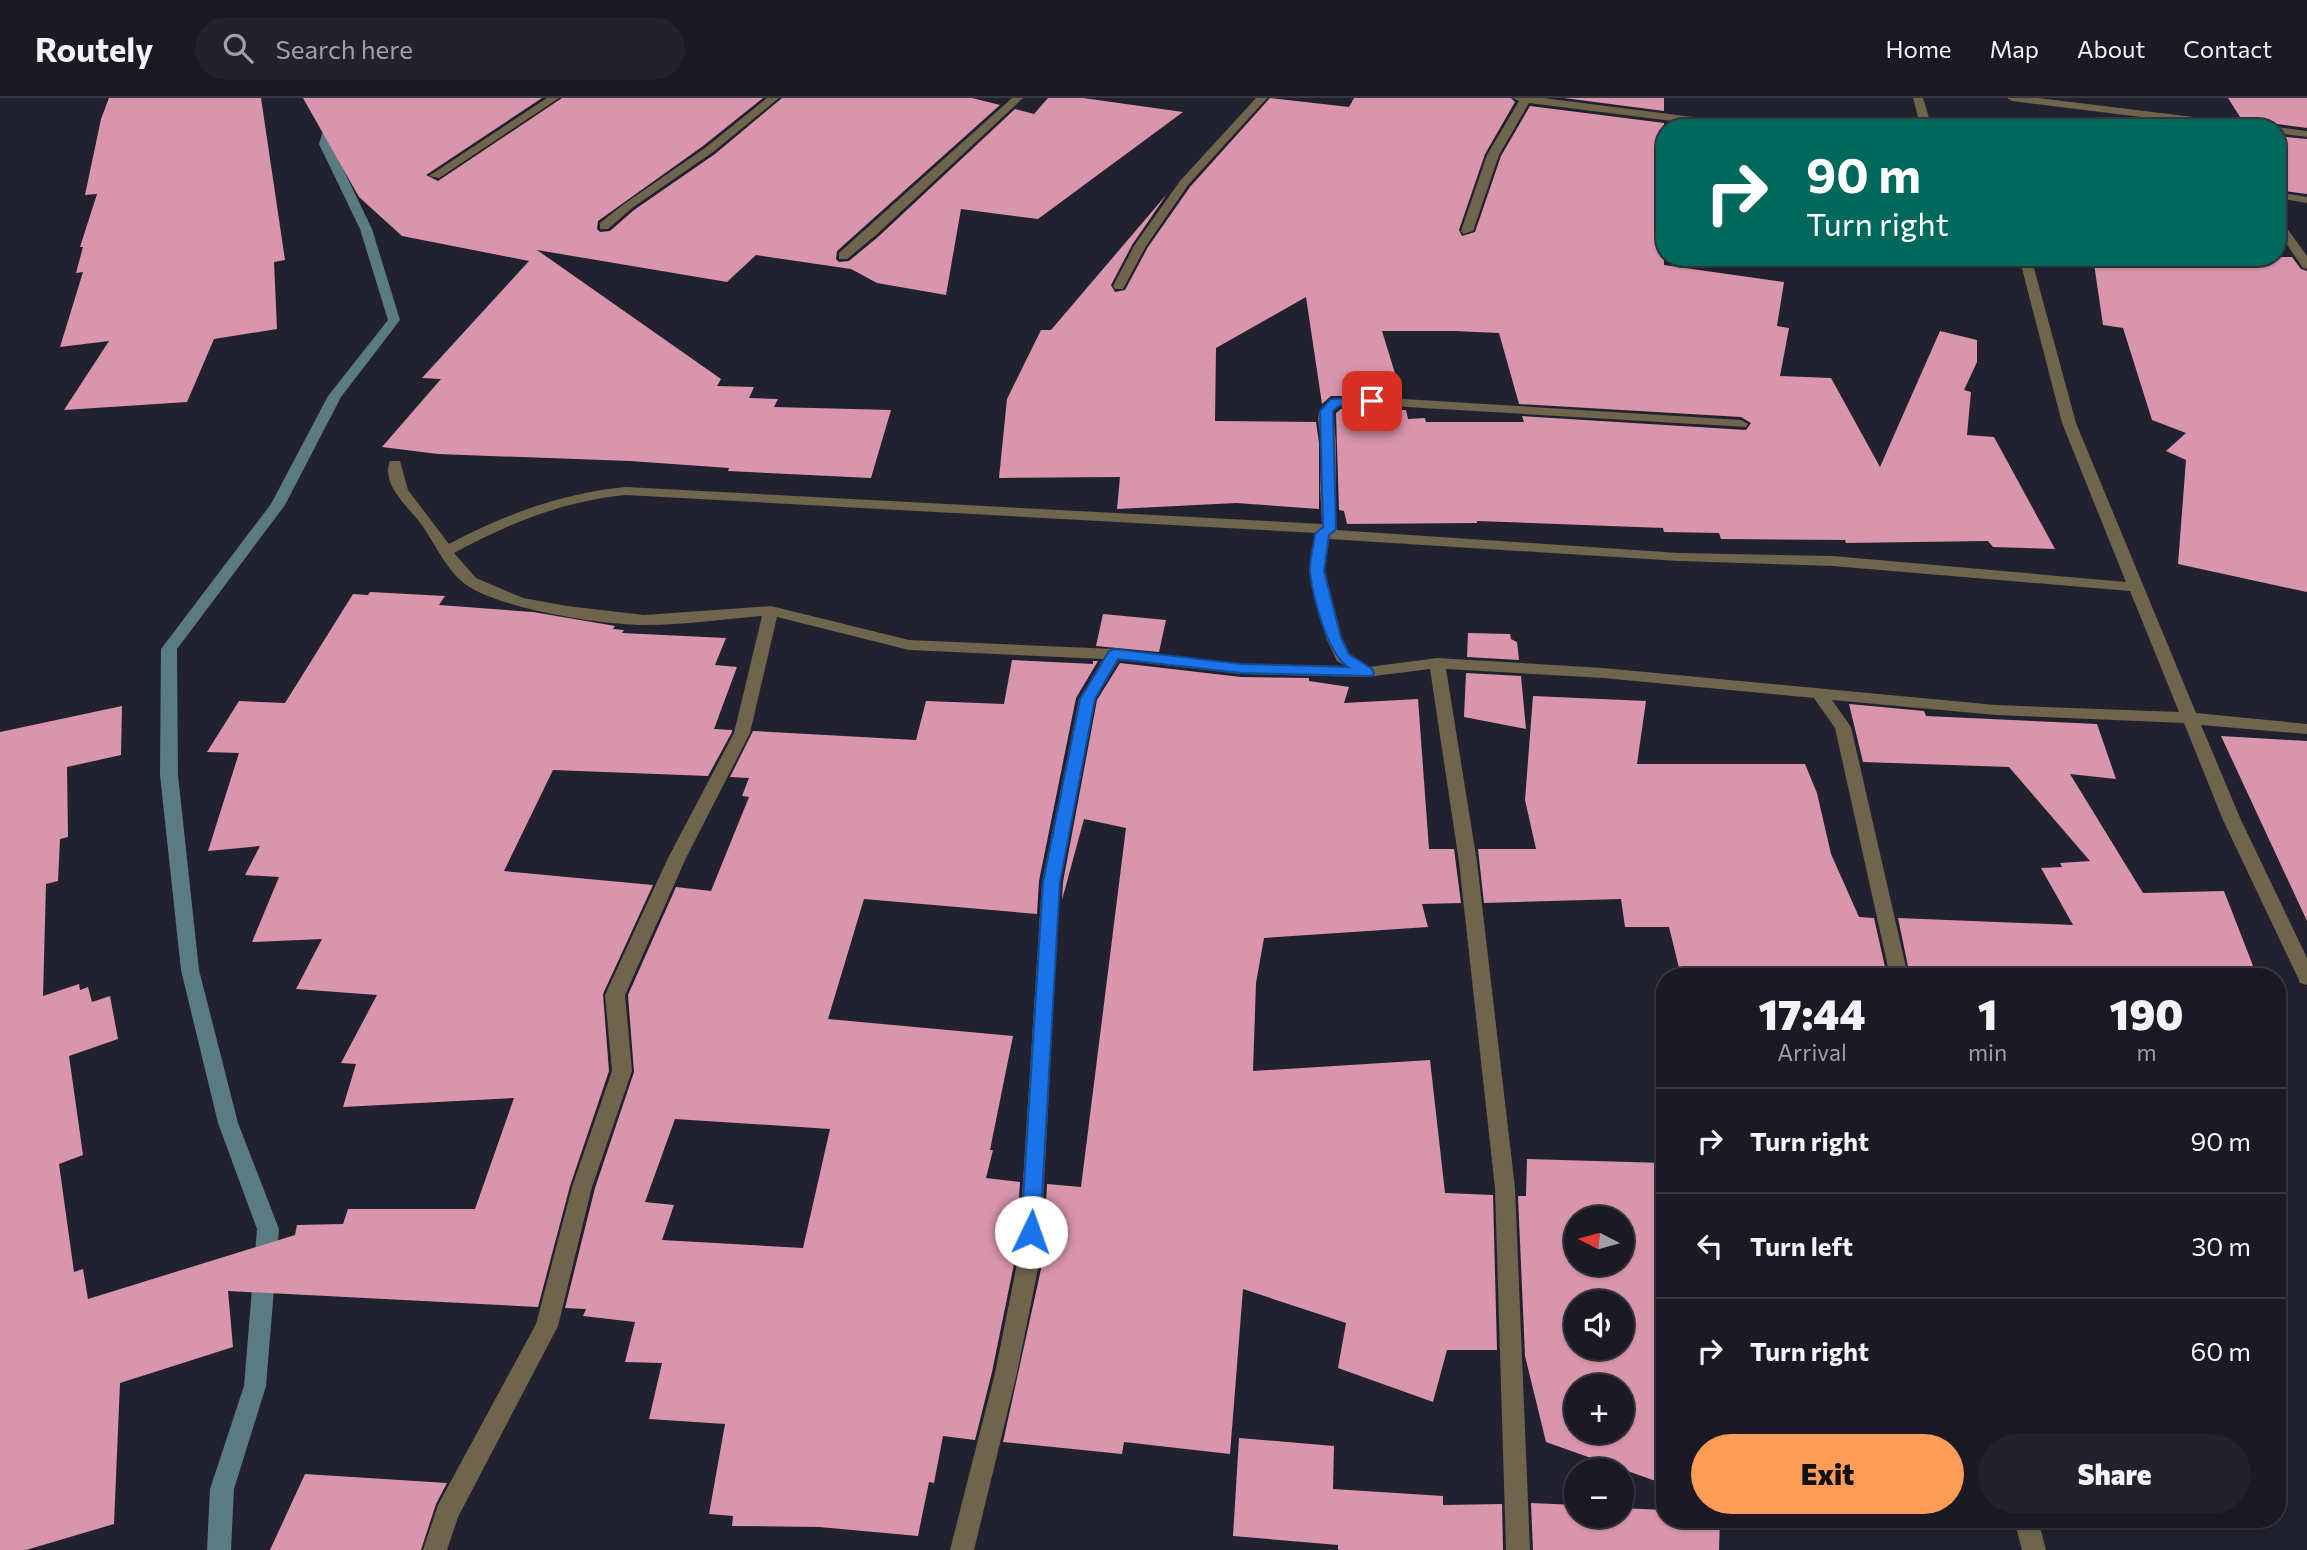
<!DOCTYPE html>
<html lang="en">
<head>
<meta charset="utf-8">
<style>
	:root { --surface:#1a1924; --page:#23222c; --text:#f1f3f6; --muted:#9fa0a6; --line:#383841; --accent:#fd9c56 }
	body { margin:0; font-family:Commissioner,sans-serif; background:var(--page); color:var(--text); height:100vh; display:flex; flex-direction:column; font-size:26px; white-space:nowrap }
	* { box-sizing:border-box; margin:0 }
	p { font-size:23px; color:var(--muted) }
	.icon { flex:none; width:38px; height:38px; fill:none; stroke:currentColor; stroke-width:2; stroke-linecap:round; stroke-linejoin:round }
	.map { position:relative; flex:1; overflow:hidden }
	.details { position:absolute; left:1656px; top:870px; width:630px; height:560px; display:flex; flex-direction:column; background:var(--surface); border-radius:28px; box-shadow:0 2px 5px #0004,0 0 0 2px var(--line) }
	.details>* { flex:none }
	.top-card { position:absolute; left:1656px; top:21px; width:630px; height:147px; border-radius:28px; box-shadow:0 2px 5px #0004,0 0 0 2px var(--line); background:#00695c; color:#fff; overflow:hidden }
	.needle { width:46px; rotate:276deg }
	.buttons { position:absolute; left:1564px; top:1108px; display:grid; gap:14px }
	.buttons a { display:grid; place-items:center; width:70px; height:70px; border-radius:50%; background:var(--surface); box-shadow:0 2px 5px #0004,0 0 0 2px var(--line); font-size:35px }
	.pin { position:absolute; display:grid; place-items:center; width:60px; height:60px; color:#fff; margin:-30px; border-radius:14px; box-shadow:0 4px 10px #0006 }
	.me { position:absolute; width:77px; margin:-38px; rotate:3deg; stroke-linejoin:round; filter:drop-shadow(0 0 5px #0008) }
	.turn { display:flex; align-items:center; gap:24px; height:147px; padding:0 35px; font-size:32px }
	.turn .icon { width:91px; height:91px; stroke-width:2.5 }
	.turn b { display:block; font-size:49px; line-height:60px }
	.eta { display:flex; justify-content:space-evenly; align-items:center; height:119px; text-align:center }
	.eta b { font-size:42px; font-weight:800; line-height:49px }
	.button { display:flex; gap:14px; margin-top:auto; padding:14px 35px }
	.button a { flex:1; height:80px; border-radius:42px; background:var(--accent); color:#111; font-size:28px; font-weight:800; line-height:80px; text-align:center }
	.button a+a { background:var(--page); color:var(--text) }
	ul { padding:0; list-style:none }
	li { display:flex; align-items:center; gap:21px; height:105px; padding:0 35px; border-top:2px solid var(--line) }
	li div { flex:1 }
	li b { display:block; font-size:26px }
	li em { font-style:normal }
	header { display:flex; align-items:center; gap:42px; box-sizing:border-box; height:98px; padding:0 35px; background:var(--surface); border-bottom:2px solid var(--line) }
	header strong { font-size:33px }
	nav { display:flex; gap:38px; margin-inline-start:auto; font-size:24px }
	.search { width:490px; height:63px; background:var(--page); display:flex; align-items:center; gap:18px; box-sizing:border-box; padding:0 24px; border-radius:38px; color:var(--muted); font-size:26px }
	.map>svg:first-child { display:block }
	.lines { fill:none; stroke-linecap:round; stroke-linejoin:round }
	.stream { fill:#5a7b81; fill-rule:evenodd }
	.building { fill:#d895ab; fill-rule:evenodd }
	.minor { fill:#6f644c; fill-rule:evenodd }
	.route { fill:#1a73e8; stroke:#114b97; stroke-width:2 }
</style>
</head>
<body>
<header>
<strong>Routely</strong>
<div class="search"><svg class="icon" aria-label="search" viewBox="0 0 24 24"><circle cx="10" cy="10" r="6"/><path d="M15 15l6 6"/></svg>Search here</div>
<nav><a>Home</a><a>Map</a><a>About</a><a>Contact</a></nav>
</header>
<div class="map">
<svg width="2307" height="1452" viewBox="0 0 2307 1452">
	<rect width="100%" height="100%" fill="#222130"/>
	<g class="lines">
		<path class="stream" d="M 333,0 L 343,0 L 331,46 L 372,131 L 400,222 L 341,299 L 285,407 L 177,551 L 178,677 L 199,872 L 238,1025 L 279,1131 L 266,1288 L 234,1391 L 231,1452 L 207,1452 L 210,1391 L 244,1288 L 257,1131 L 218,1025 L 181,872 L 160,677 L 161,551 L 271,406 L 328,298 L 388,222 L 360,131 L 319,46 Z"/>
	</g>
	<path class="building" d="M 109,0 L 261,0 L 285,162 L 274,164 L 277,231 L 214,241 L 187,304 L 64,312 L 109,243 L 60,249 L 83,174 L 76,175 L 83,149 L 80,149 L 97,96 L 85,97 L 101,21 Z
		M 303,0 L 542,0 L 426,77 L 438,83 L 562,0 L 763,0 L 703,48 L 598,123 L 597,131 L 600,134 L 610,133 L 634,112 L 715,56 L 782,0 L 972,0 L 1000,7 L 837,153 L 836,161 L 839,164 L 849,163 L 878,139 L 1015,11 L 1034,16 L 1048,0 L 1083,0 L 1183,14 L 1038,121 L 961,111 L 946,197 L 877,185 L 851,171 L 756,157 L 727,184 L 537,152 L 721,281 L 717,288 L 754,289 L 749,300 L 778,301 L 774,309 L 891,312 L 871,380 L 728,373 L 729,370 L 630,363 L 438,356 L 382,349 L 441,281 L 422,280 L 529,163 L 402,138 L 359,99 Z
		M 1270,0 L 1349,9 L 1354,0 L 1511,0 L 1515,4 L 1485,56 L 1459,132 L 1462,138 L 1475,134 L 1501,58 L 1530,8 L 1664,25 L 1664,167 L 1784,184 L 1777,228 L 1789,230 L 1780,278 L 1831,280 L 1880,369 L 1940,233 L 1977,242 L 1977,264 L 1964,292 L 1971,294 L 1967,337 L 1994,339 L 2055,451 L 1993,449 L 1988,443 L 1846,445 L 1845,442 L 1721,441 L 1719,435 L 1664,434 L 1663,430 L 1477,423 L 1477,425 L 1347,426 L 1344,413 L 1339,412 L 1336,315 L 1341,311 L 1406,312 L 1408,321 L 1425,320 L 1426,324 L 1524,324 L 1522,318 L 1746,332 L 1751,325 L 1741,319 L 1519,306 L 1499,235 L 1454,233 L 1382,233 L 1402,298 L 1331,298 L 1322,306 L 1306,199 L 1216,250 L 1215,323 L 1316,324 L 1319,345 L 1319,411 L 1236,405 L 1117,411 L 1120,379 L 999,380 L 1007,301 L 1041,232 L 1051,232 L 1167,96 L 1132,147 L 1111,187 L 1115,194 L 1125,192 L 1148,149 L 1190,89 Z
		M 1564,0 L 1664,0 L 1664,13 Z
		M 2228,0 L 2307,0 L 2307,30 L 2277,26 L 2267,30 L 2259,24 L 2242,22 Z
		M 2277,38 L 2307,41 L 2307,96 L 2285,93 L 2277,79 Z
		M 2093,159 L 2292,159 L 2301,171 L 2307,173 L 2307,494 L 2178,466 L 2186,362 L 2166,353 L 2186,335 L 2152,322 L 2123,230 L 2103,227 Z
		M 370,494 L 445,498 L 439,507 L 533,514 L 615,528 L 613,531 L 624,532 L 622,535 L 726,540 L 715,567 L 737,569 L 714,631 L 732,632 L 732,634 L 708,678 L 553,672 L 504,773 L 653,787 L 603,896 L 609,973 L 570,1088 L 538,1209 L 228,1193 L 233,1249 L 120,1285 L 114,1426 L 26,1452 L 0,1452 L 0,634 L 122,608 L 121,657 L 67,669 L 68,739 L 60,741 L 58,783 L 46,786 L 43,898 L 79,886 L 80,892 L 88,889 L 92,904 L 110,898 L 118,941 L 69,958 L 83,1057 L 59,1066 L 74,1174 L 83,1171 L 88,1201 L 295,1137 L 297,1127 L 343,1126 L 348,1111 L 475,1111 L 514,1000 L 343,1009 L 356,966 L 341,965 L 377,897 L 296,891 L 322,841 L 252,844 L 279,779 L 245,777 L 260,748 L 208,753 L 239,655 L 207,654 L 239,603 L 285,605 L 353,496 L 368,497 Z
		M 1103,516 L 1166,522 L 1159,554 L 1096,548 Z
		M 1468,535 L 1510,536 L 1511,541 L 1517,544 L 1519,562 L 1467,559 Z
		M 1012,562 L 1093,566 L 1093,563 L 1098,563 L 1076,600 L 1039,783 L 1037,816 L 864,801 L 828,921 L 1013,938 L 990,1052 L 993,1052 L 986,1080 L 1020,1084 L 1015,1161 L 992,1274 L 975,1342 L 943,1338 L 934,1385 L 929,1384 L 918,1438 L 819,1429 L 732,1428 L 733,1418 L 709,1416 L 725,1326 L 649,1321 L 662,1265 L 625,1264 L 635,1224 L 583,1218 L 586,1211 L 565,1210 L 595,1090 L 634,974 L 628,897 L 676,789 L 711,793 L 749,699 L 742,698 L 749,680 L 730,679 L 753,633 L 916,642 L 926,603 L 1004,606 ZM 675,1021 L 830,1031 L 803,1150 L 662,1142 L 674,1107 L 645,1104 Z
		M 1120,565 L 1241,579 L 1309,580 L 1309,583 L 1349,589 L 1344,605 L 1418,601 L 1429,751 L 1454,751 L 1461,805 L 1422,806 L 1428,829 L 1264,840 L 1256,885 L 1253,973 L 1430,962 L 1445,1095 L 1493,1097 L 1497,1252 L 1447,1252 L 1433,1304 L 1338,1270 L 1346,1225 L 1243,1191 L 1230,1356 L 1124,1344 L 1122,1356 L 1003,1344 L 1043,1162 L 1047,1086 L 1081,1089 L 1126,730 L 1084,721 L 1062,802 L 1063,784 L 1097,602 Z
		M 1466,575 L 1521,578 L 1526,631 L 1464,619 Z
		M 1533,598 L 1646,603 L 1637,666 L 1805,666 L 1817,695 L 1831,756 L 1859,819 L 1874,820 L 1887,878 L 1681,878 L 1669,829 L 1625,829 L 1621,801 L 1484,805 L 1478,751 L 1536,751 L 1525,702 Z
		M 1849,606 L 1924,613 L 1926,618 L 2097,626 L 2116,681 L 2070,676 L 2143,795 L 2224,793 L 2257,878 L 1910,878 L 1898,820 L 2073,827 L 2041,770 L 2062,769 L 2060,765 L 2090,763 L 2009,669 L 1863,664 Z
		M 2221,638 L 2307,643 L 2307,823 Z
		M 1527,1061 L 1664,1065 L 1664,1386 L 1546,1344 L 1525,1258 L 1518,1098 L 1526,1098 ZM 1577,1120 L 1622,1120 L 1622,1166 L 1577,1166 ZM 1577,1204 L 1622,1204 L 1622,1250 L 1577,1250 ZM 1577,1288 L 1622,1288 L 1622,1334 L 1577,1334 Z
		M 1239,1340 L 1334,1348 L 1333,1391 L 1443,1398 L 1443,1407 L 1502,1406 L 1503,1452 L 1338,1452 L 1338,1447 L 1233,1438 Z
		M 305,1376 L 447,1385 L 436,1406 L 421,1452 L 270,1452 Z
		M 1531,1405 L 1577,1407 L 1577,1418 L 1622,1418 L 1622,1410 L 1664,1412 L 1664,1421 L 1720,1421 L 1719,1452 L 1533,1452 Z"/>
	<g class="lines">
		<path class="minor" d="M 547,0 L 559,0 L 439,80 L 429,78 Z
			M 767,0 L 779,0 L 713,54 L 632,110 L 608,131 L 600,131 L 600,125 L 624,106 L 705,50 Z
			M 1012,0 L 1023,0 L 876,137 L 847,161 L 839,161 L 839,155 Z
			M 1256,0 L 1267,0 L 1188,87 L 1146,148 L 1123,191 L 1115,191 L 1113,188 L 1134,148 L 1180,83 Z
			M 1513,0 L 1543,0 L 1756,27 L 1761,30 L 1728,30 L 1529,5 L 1499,57 L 1473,133 L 1463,136 L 1461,133 L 1487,57 L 1519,3 Z
			M 1913,0 L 1923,0 L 1932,30 L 1921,30 Z
			M 2007,0 L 2038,0 L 2259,27 L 2264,30 L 2230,30 L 2012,3 Z
			M 2277,29 L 2307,33 L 2307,39 L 2277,35 L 2277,30 L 2273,30 Z
			M 2277,94 L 2307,99 L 2307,105 L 2277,100 Z
			M 2277,120 L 2281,122 L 2307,158 L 2307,171 L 2303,170 L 2277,132 Z
			M 2019,159 L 2031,159 L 2076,325 L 2196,615 L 2307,626 L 2307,636 L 2201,627 L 2241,722 L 2307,860 L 2307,887 L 2300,885 L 2298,880 L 2223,722 L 2184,625 L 1996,617 L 1832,602 L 1851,629 L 1908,878 L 1890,878 L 1835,630 L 1814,600 L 1603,580 L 1446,571 L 1477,764 L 1515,1090 L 1530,1452 L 1506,1452 L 1495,1090 L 1459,764 L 1430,571 L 1366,579 L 1241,576 L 1119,562 L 1095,601 L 1060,784 L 1040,1161 L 1017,1275 L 974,1452 L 950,1452 L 995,1275 L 1018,1161 L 1042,784 L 1079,601 L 1103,561 L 909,552 L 777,519 L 750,635 L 686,760 L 625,897 L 632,973 L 592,1089 L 558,1228 L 458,1419 L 447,1452 L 423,1452 L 438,1407 L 536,1226 L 572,1089 L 612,973 L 605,897 L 668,760 L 734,635 L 762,518 C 723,521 684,527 645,527 C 603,527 499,511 465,486 C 444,470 434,442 418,422 C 405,406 381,385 390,363 L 400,363 L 408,392 L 449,446 C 506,416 562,395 626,389 L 1322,426 L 1320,390 L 1322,345 L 1318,322 L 1319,313 L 1331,301 L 1372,299 L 1741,322 L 1748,326 L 1746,329 L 1372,307 L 1340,308 L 1333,314 L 1336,345 L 1336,432 L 1679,455 L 1833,458 L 2126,484 L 2062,325 ZM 626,397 L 1316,435 L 1309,473 L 1326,540 L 1337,563 L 1346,568 L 1241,566 L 1114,551 L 909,542 L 771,508 L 644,517 L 567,508 L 523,500 L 476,480 L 454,455 C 510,425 563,403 626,397 ZM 1329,441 L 1679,463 L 1833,468 L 2130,493 L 2179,614 L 1996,607 L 1603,570 L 1437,560 L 1369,569 L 1350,556 L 1342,540 L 1325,473 Z
			M 2014,1421 L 2038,1421 L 2046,1452 L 2022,1452 Z"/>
	</g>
	<path class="route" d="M 1372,299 L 1378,303 L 1376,306 L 1339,308 L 1333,313 L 1336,431 L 1329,437 L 1324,473 L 1341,540 L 1349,556 L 1372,571 L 1374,575 L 1372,578 L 1241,575 L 1118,561 L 1095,601 L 1060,784 L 1040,1134 L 1038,1140 L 1031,1142 L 1024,1140 L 1021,1134 L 1043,784 L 1080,601 L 1109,553 L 1114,551 L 1241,566 L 1348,569 C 1327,555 1313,500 1310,474 C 1309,462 1314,448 1315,436 L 1323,429 L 1320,313 L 1331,301 Z"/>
</svg>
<div class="buttons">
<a><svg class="needle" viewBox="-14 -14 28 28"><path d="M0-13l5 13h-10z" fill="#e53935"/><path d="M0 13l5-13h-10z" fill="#9fa0a6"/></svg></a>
<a><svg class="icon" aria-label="sound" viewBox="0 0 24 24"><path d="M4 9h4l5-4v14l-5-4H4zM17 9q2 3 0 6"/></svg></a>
<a>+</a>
<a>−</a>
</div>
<div class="pin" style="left:1372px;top:303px;background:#d93025"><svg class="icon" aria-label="arrive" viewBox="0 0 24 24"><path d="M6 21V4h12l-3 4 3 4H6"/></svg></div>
<svg class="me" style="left:1031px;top:1134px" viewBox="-20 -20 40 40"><circle r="19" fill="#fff"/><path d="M0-13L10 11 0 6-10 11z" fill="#1a73e8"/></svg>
<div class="top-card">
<div class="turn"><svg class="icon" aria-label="right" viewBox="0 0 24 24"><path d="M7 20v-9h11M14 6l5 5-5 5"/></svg><div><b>90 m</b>Turn right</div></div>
</div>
<section class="details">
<div class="eta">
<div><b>17:44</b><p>Arrival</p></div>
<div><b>1</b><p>min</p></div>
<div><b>190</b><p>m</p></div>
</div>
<ul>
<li><svg class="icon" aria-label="right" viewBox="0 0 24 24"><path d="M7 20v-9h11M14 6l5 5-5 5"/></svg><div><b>Turn right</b></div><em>90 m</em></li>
<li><svg class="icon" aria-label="left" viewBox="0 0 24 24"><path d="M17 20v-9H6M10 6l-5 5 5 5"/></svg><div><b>Turn left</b></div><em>30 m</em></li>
<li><svg class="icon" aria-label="right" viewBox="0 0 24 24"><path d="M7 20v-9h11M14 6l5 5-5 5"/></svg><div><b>Turn right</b></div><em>60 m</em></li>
</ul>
<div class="button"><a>Exit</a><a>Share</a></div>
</section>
</div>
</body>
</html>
